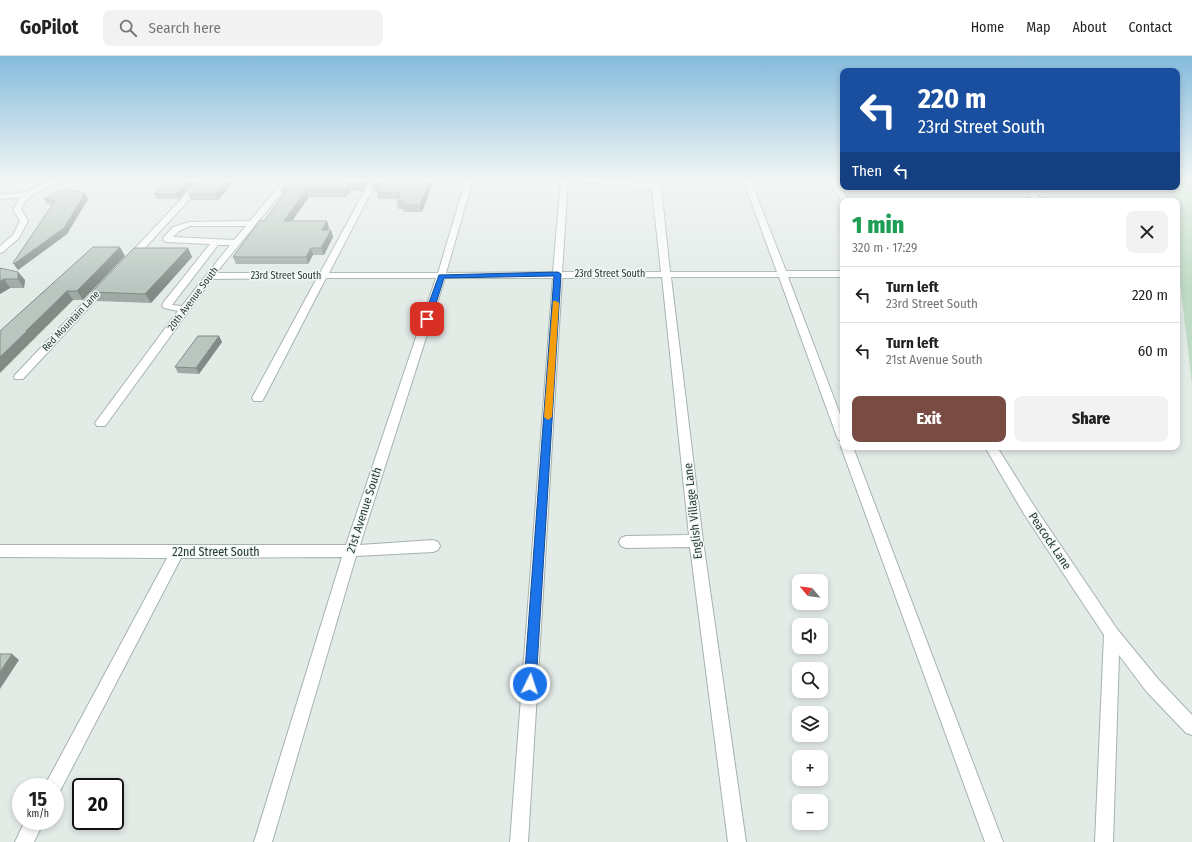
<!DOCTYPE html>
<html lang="en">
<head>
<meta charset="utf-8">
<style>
	:root { --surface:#fff; --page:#f2f2f2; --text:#222; --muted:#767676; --line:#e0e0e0; --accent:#784b43 }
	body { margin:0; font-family:"Fira Sans Condensed",sans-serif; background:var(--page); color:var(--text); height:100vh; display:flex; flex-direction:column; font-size:15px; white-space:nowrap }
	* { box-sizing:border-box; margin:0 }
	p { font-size:13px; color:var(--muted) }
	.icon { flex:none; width:22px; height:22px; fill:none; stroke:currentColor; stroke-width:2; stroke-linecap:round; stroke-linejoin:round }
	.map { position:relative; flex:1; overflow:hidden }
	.details { position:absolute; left:840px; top:142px; width:340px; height:252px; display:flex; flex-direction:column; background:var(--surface); border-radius:8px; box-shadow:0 2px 6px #0003 }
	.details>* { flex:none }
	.hud { position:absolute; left:840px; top:12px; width:340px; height:122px; border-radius:8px; box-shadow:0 2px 6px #0003; background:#1a4fa0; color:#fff; overflow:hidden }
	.needle { width:26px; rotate:299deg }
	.tools { position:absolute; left:792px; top:518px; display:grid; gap:8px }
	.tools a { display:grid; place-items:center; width:36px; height:36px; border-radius:8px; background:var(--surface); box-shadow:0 2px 6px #0003; font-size:20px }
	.speed { position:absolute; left:12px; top:722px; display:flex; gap:8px; font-size:20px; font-weight:700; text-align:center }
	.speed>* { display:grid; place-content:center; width:52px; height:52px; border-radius:50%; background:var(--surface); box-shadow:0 2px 6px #0003; line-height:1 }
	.speed small { font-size:10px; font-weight:400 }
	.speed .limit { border:2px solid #111; border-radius:6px; background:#fff; color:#111 }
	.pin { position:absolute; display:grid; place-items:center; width:34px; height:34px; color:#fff; margin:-17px; border-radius:8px; box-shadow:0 2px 6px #0006 }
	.me { position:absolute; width:44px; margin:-22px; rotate:4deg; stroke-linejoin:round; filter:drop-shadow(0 0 3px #0008) }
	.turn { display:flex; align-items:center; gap:14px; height:84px; padding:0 12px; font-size:18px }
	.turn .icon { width:52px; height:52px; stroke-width:2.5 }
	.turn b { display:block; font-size:28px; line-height:34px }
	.then { display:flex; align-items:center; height:38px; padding:0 12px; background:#0003; gap:8px; font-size:15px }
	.round { display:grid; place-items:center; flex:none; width:42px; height:42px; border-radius:8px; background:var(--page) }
	.overview { display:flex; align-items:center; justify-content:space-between; height:68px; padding:0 12px }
	h1 { font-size:24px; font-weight:800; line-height:30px; color:#1e9e55 }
	.button { display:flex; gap:8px; margin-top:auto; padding:8px 12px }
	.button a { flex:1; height:46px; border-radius:8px; background:var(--accent); color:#fff; font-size:16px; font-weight:800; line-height:46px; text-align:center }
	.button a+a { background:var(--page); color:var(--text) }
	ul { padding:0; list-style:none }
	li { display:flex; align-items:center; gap:12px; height:56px; padding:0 12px; border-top:1px solid var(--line) }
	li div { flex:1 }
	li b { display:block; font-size:15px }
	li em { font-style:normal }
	header { display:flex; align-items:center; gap:24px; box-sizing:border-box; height:56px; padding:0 20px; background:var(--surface); border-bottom:1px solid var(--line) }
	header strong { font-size:19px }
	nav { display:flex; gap:22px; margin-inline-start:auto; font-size:14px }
	.search { width:280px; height:36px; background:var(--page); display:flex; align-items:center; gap:10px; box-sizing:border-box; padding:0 14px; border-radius:8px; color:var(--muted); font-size:15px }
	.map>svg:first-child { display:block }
	.green { fill:#bfdac4 }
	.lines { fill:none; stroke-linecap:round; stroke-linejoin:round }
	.minor-casing { stroke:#a6b3ad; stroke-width:2 }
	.minor { fill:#fff; fill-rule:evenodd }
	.wall { fill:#9faaa5 }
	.shaded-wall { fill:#828b86 }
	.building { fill:#b9c6c0; stroke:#828b86 }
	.route { fill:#1a73e8; stroke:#114b97 }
	.slow { fill:#f59e0b }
	.labels { text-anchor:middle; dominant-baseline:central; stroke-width:3; stroke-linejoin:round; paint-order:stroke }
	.far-street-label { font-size:10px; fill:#253b33; stroke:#f3f8f5 }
	.street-label { font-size:12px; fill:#253b33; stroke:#f3f8f5 }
</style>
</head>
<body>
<header>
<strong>GoPilot</strong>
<div class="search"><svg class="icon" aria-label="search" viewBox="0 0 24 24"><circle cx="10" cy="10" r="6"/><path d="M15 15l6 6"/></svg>Search here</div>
<nav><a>Home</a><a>Map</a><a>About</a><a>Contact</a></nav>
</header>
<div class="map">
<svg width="1192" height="786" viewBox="0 0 1192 786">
	<rect width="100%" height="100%" fill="#e3ebe7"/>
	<path class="green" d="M 1177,123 L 1192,123 L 1192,328 L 1177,201 L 1177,145 L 1170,145 L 1169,131 L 1177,131 Z"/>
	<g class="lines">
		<g class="minor-casing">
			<path id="minor" d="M 53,123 L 66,123 L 32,139 L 24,147 L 21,153 L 28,165 L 19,182 L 3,196 L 0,197 L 0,190 L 13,179 L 20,165 L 13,153 L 21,141 L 0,143 L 0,139 L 26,136 Z
				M 200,123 L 208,123 L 133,205 L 127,205 L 126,203 L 127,201 Z
				M 285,123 L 293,123 L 216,217 L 320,217 L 371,123 L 378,123 L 329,217 L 438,217 L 466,123 L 473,123 L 446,217 L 553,216 L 561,123 L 568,123 L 562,216 L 661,216 L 652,133 L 575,125 L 572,123 L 594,123 L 652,128 L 652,123 L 658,123 L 661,131 L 670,216 L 777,216 L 743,123 L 750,123 L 786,215 L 843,215 L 843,221 L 788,221 L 843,366 L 843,385 L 839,384 L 837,381 L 779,221 L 671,221 L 703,485 L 746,786 L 728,786 L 690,491 L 626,492 L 621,490 L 619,486 L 621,482 L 626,480 L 689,479 L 662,221 L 562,222 L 528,786 L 510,786 L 553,222 L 445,222 L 360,489 L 433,484 L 438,486 L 440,490 L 438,494 L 433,496 L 356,500 L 272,786 L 254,786 L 342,501 L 181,502 L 59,737 L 55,739 L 55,731 L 44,731 L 167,502 L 0,501 L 0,489 L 346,489 L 436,222 L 326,222 L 264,342 L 262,345 L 254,345 L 252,342 L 317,222 L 212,223 L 105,370 L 97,370 L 95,367 L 178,255 L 164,252 L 162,250 L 163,247 L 210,188 L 167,186 L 164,185 L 163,183 L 164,181 L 173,171 L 189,166 L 250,165 ZM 190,170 L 246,170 L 234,184 L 173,181 L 179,175 ZM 218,189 L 230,189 L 182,250 L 172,249 Z
				M 829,123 L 836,123 L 849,145 L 843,145 L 842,147 Z
				M 1024,131 L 1032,131 L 1042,145 L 1034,145 Z
				M 105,226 L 108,227 L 110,229 L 108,231 L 23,323 L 15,323 L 14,321 L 15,319 L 102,227 Z
				M 843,388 L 843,391 L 853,391 L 1003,786 L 985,786 L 841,391 Z
				M 985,391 L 997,391 L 1034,450 L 1117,573 L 1158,623 L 1192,659 L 1192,679 L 1186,677 L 1146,635 L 1119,599 L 1113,786 L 1095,786 L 1104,579 L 1024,458 Z
				M 25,765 L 44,765 L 34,786 L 15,786 Z"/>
		</g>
		<use href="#minor" class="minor"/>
	</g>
	<path class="wall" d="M 236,123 L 218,144 L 191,144 L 188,138 Z
		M 289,123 L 370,123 L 363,135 L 350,135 L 346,141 L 309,141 L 292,165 L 327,165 L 329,172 L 328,174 L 331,174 L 333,181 L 324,199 L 313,199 L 308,208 L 236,208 L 233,201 L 264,165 L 283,140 L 281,134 Z
		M 434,123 L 422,156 L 404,156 L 403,153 L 398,153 L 397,145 L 398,143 L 378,143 L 377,136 L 377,134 L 374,134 L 372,127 Z
		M 195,126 L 179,143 L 157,143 L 154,138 Z
		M 85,137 L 88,143 L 67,178 L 18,214 L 13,207 L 52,149 L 47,148 L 44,143 Z
		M 188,192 L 192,201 L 151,247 L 97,245 L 92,236 Z
		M 125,200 L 83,244 L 73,244 L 33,283 L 34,284 L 0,275 Z
		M 0,212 L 18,216 L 25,224 L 24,232 L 10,232 L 0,238 Z
		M 219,280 L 222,286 L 199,318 L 178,317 L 175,311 Z"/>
	<path class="shaded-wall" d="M 191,123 L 194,123 L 195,126 L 179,143 L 176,138 Z
		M 229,123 L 236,123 L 218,144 L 215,138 Z
		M 364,123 L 370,123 L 363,135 L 361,127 Z
		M 430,123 L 434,123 L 422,156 L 420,149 Z
		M 348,128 L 350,135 L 346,141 L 344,134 Z
		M 306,134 L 309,141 L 287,172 L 284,165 Z
		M 85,137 L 88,143 L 67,178 L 18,214 L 14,208 Z
		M 327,165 L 329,172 L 324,181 L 322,174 Z
		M 331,174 L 333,181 L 324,199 L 321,192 Z
		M 120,191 L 125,200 L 83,244 L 77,235 Z
		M 188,192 L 192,201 L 151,247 L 145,238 Z
		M 311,192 L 313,199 L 308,208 L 306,201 Z
		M 18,216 L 25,224 L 24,232 L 18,223 Z
		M 4,223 L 10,232 L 0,238 L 0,225 Z
		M 67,235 L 73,244 L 0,317 L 0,301 L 26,275 Z
		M 219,280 L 222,286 L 199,318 L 196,312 Z
		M 12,598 L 19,604 L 0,633 L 0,616 Z"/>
	<path class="building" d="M 171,123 L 191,123 L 176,138 L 154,138 Z
		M 203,123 L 229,123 L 215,138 L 188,138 Z
		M 289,123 L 364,123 L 361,127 L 348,128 L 344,134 L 306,134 L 284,165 L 327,165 L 322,174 L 331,174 L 321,192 L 311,192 L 306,201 L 233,201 L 259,165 L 264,165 L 287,134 L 281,134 Z
		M 374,123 L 430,123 L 420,149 L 402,149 L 404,145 L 397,145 L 401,136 L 377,136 L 381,127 L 372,127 Z
		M 63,133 L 85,137 L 64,172 L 14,208 L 13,207 L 55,145 L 44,143 Z
		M 93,191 L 120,191 L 77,235 L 67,235 L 26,275 L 27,275 L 0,301 L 0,275 Z
		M 134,192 L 188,192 L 145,238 L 92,236 Z
		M 0,212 L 18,216 L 18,223 L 4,223 L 0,225 Z
		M 198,280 L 219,280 L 196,312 L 175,311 Z
		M 0,598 L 12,598 L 0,616 Z"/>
	<linearGradient id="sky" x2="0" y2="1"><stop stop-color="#85bbdc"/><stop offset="0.53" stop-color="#f2f6f4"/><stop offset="1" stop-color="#f2f6f4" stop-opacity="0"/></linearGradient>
	<rect width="1192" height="233" fill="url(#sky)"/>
	<path class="route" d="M 558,216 L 561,218 L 536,628 L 534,632 L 530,634 L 525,632 L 524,628 L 554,220 L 444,222 L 431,263 L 427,266 L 423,263 L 439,219 Z"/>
	<path class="slow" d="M 553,245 L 556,245 L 559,247 L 552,361 L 548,364 L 544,361 Z"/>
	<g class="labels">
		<g class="far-street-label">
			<text x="610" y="218">23rd Street South</text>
			<text x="286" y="220">23rd Street South</text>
			<text transform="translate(193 243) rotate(-53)">20th Avenue South</text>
			<text transform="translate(71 265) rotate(-47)">Red Mountain Lane</text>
		</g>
		<g class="street-label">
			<text transform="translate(364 454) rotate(-72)">21st Avenue South</text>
			<text transform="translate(693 455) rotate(-96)">English Village Lane</text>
			<text transform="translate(1050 485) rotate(56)">Peacock Lane</text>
			<text x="216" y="496">22nd Street South</text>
		</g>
	</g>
</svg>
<div class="tools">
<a><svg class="needle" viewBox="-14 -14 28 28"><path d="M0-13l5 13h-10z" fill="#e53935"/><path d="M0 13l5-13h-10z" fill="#767676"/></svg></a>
<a><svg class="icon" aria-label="sound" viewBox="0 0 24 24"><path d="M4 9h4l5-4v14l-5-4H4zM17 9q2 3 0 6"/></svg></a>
<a><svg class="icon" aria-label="search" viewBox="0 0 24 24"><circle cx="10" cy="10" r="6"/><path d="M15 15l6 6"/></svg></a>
<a><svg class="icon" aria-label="layers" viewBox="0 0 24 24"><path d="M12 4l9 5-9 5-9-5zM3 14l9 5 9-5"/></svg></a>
<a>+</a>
<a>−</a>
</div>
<div class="speed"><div>15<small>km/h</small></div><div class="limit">20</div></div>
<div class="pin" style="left:427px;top:263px;background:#d93025"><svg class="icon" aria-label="arrive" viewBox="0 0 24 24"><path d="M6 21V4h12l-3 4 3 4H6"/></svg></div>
<svg class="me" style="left:530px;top:628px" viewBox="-20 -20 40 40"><circle r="17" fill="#1a73e8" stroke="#fff" stroke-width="3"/><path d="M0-11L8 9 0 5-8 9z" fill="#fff"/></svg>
<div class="hud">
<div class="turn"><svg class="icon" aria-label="left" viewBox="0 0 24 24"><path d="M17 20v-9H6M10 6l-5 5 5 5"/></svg><div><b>220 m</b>23rd Street South</div></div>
<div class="then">Then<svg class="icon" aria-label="left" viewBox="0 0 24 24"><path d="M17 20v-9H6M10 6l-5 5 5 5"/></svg></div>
</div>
<section class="details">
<div class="overview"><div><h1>1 min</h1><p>320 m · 17:29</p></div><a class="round"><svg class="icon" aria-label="close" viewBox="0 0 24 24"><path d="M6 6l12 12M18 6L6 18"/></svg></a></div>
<ul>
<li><svg class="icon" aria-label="left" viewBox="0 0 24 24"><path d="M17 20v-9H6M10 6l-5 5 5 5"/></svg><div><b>Turn left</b><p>23rd Street South</p></div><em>220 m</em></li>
<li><svg class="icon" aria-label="left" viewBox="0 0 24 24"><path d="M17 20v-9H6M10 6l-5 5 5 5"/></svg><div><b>Turn left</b><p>21st Avenue South</p></div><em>60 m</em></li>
</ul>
<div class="button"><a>Exit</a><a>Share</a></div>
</section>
</div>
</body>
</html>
